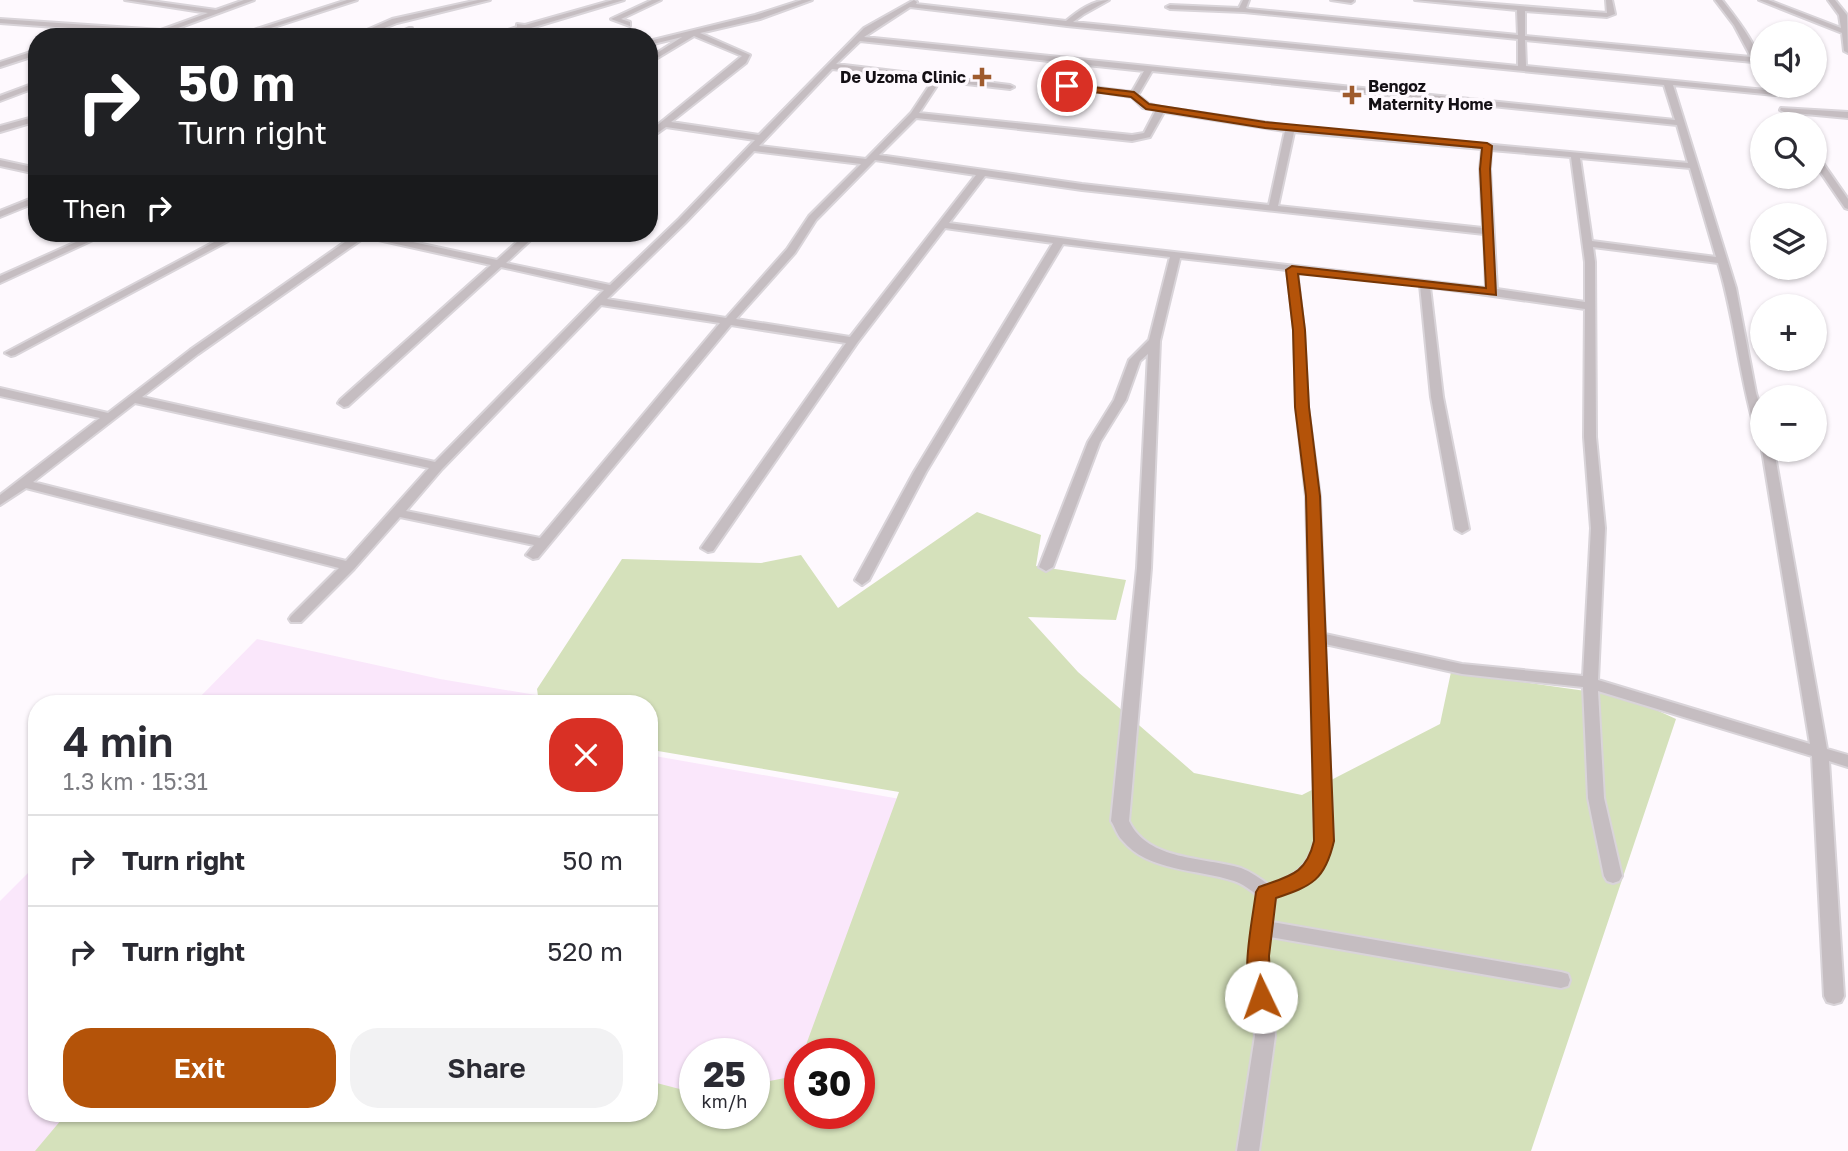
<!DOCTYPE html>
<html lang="en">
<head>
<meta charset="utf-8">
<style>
	:root { --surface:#fff; --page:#f2f2f3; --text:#2b2b33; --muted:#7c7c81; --line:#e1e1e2; --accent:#b45309 }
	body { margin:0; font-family:"Golos Text",sans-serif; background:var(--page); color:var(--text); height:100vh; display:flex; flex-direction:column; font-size:26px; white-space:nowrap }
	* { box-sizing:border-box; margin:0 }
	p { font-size:23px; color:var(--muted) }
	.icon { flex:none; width:38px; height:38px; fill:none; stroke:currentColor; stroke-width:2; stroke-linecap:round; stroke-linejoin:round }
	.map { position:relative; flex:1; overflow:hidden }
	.panel { position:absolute; left:28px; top:695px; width:630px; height:427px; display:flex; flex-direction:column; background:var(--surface); border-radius:28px; box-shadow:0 2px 5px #0004 }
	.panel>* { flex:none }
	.top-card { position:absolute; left:28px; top:28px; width:630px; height:214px; border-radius:28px; box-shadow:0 2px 5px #0004; background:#202124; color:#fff; overflow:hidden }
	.buttons { position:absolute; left:1750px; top:21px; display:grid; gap:14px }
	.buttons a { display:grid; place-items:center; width:77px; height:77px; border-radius:50%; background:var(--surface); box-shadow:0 2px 5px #0004; font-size:35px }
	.speed { position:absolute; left:679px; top:1038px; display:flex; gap:14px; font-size:35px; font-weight:700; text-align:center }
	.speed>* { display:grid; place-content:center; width:91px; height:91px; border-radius:50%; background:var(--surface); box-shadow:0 2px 5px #0004; line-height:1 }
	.speed small { font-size:18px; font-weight:400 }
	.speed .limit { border:10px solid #d22; background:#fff; color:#111 }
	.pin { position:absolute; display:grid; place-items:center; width:60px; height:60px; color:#fff; margin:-30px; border:4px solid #fff; border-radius:50%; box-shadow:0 2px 7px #0007 }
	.me { position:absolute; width:77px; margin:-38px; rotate:357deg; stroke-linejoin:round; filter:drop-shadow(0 0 5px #0008) }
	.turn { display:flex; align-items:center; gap:24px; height:147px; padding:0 35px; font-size:32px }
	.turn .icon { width:91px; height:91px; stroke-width:2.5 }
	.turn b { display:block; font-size:49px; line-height:60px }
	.then { display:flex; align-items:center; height:66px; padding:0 35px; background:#0003; gap:14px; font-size:26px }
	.round { display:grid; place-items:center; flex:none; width:74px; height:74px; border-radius:28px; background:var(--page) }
	.summary { display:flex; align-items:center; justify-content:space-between; height:119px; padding:0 35px }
	h1 { font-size:42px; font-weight:600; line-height:52px }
	.button { display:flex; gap:14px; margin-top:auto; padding:14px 35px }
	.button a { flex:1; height:80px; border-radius:28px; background:var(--accent); color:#fff; font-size:28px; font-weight:600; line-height:80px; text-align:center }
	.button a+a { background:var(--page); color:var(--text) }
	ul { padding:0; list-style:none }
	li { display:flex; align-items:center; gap:21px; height:91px; padding:0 35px; border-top:2px solid var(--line) }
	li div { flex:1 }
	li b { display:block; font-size:26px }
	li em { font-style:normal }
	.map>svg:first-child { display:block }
	.built { fill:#fae7fb }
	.green { fill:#d5e1bb }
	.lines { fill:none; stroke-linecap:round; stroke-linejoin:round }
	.street-casing { stroke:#d9d4d9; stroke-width:4 }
	.street { fill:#c5bdc1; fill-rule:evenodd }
	.route { fill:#b45309; stroke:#753606; stroke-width:2 }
	.poi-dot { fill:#9f5b2d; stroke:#fef9fe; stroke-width:2.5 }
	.labels { text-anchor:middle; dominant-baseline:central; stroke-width:7; stroke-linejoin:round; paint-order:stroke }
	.far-poi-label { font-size:16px; font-weight:bold; fill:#141015; stroke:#fef9fe; text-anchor:end }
</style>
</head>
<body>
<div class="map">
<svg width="1848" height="1151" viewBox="0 0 1848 1151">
	<rect width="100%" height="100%" fill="#fef9fe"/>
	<path class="built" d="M 257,639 L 440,679 L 536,695 L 537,703 L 194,703 Z
		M 649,755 L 900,799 L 807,1053 L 800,1054 L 800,1074 L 754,1095 L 754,1054 L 695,1054 L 695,1104 L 649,1093 Z
		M 37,864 L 37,1113 L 73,1113 L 40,1151 L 0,1151 L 0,901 Z"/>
	<path class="green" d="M 977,512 L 1041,535 L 1036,566 L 1126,580 L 1116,620 L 1028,617 L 1078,672 L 1194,773 L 1302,795 L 1440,724 L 1451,672 L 1628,697 L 1676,719 L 1531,1151 L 35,1151 L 67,1113 L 649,1113 L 649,1081 L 695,1093 L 695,1113 L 754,1113 L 754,1084 L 795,1076 L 800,1063 L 800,1113 L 859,1113 L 859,1054 L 803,1053 L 899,792 L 658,751 L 649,748 L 649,704 L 539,703 L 537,689 L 622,559 L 761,563 L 801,555 L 838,608 Z"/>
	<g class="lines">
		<g class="street-casing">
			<path id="street" d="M 125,0 L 144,0 L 216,10 L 244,0 L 254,0 L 170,31 L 232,37 L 347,0 L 357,0 L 243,37 L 193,37 L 0,23 L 0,19 L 161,30 L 208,13 Z
				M 478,0 L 490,0 L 397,23 L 362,37 L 351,37 L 392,19 Z
				M 613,0 L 624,0 L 531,28 L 548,37 L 537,37 L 523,30 L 501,37 L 488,37 L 517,27 L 517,24 L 525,25 Z
				M 652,0 L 661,0 L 621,19 L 630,22 L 630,26 L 611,19 Z
				M 802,0 L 812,0 L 760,19 L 700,33 L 750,55 L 746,63 L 671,122 L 759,135 L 864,28 L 914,0 L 917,2 L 916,4 L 1066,21 C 1078,11 1093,0 1109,0 L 1084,14 L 1073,22 L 1518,66 L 1518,39 L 1244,12 L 1170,9 L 1166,7 L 1170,5 L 1239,8 L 1243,0 L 1249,0 L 1246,8 L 1249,9 L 1518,35 L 1517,10 L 1415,0 L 1444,0 L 1607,13 L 1606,0 L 1612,0 L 1615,14 L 1607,17 L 1525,11 L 1525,36 L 1751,57 L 1734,25 L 1715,0 L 1722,0 C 1736,18 1762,50 1762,73 L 1759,73 L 1753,62 L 1525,40 L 1526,66 L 1775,91 L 1779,93 L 1775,95 L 1673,85 L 1736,288 L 1756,393 L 1762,413 L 1762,436 L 1756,432 C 1739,377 1735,319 1718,263 L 1593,247 L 1595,262 L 1596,437 L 1605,528 L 1598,680 L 1810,744 L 1762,450 L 1774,450 L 1827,749 L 1848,755 L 1848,767 L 1829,761 L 1844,996 L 1841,1002 L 1834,1004 L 1827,1002 L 1824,996 L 1812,756 L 1598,691 L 1604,798 L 1622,876 L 1619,881 L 1613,883 L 1607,881 L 1604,876 L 1588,798 L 1583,687 L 1462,674 L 1325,644 L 1333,841 C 1323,877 1309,885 1275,897 L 1272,922 L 1561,972 L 1568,974 L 1570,980 L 1568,986 L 1561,988 L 1270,937 L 1267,956 L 1275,1036 L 1259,1151 L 1237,1151 L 1255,1036 L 1249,956 L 1258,896 C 1251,890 1243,884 1234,881 C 1198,869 1148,872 1122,840 C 1117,835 1115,827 1111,821 L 1137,568 L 1148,354 L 1140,361 L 1126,400 L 1100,442 L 1053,567 L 1046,571 L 1039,567 L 1088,442 L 1114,400 L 1129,360 L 1149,340 L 1170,257 L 1063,244 L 926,472 L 869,580 L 862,585 L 855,580 L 914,472 L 1053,243 L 945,228 L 857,343 L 713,551 L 708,552 L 701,548 L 846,343 L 731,325 L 538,558 L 533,559 L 526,555 L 534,545 L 400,517 L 354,569 L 301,622 L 291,622 L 289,619 L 291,616 L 339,568 L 26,488 L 0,505 L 0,495 L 100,418 L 0,396 L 0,388 L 108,413 L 190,350 L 355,235 L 354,233 L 371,233 L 497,260 L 527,233 L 538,233 L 506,263 L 610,285 L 679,219 L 755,140 L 666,127 L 649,139 L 649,132 L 742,56 L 694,36 L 649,63 L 649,58 L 682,37 L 649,45 L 649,41 L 755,15 ZM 910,7 L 1067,26 L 1664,85 L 1675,120 L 864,37 ZM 860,41 L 1144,71 L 1132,92 L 1067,84 L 1063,86 L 1132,97 L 1143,108 L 1156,110 L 1144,133 L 1132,135 L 919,113 L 940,81 L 1010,89 L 1014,87 L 1010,85 L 836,64 ZM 832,69 L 933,80 L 911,113 L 866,159 L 759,146 ZM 1152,71 L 1677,125 L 1688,163 L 1290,126 L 1161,107 L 1149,104 L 1138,95 ZM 1164,112 L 1285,131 L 1269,205 L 1082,184 L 879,155 L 916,118 L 1132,141 L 1150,137 ZM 1294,132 L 1482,149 L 1480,169 L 1483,228 L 1278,206 ZM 1491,150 L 1571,157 L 1585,262 L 1585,302 L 1497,289 L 1490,169 ZM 754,151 L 861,164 L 809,216 L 787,249 L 726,318 L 607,299 L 685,223 ZM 1580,158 L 1690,168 L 1716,257 L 1592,241 ZM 875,160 L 976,175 L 850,337 L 736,319 L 795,253 L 816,220 ZM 985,176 L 1082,190 L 1484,234 L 1486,288 L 1105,244 L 949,223 ZM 365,237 L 491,265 L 340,400 L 338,403 L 344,407 L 348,406 L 501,267 L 604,290 L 435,462 L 142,397 L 198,354 ZM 1180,258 L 1287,270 L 1294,330 L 1296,407 L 1306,497 L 1315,841 C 1307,869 1296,875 1269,885 C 1260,878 1251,872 1241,868 C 1204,857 1148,861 1129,821 L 1151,568 L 1160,341 ZM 1297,271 L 1420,285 L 1431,397 L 1455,529 L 1462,533 L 1469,529 L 1443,397 L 1430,287 L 1585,309 L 1584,437 L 1591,528 L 1583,676 L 1462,664 L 1325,634 L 1320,497 L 1308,407 L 1304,330 ZM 601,305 L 720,323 L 540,538 L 406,511 L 442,469 ZM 135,403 L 429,468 L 346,561 L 33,482 Z
				M 1331,0 L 1354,0 L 1354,1 L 1351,3 Z
				M 1759,0 L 1768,0 L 1841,28 L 1839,15 L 1828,0 L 1835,0 L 1847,15 L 1848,53 L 1844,51 L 1842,33 Z
				M 409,28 L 412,28 L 412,32 L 399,37 L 388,37 Z
				M 37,50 L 37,55 L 0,67 L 0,62 Z
				M 37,82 L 37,87 L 0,101 L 0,96 Z
				M 1781,108 L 1848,112 L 1848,118 L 1784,112 L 1780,110 Z
				M 37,116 L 37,121 L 0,132 L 0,126 Z
				M 1815,155 L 1818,156 L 1848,199 L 1848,209 L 1845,208 L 1815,164 Z
				M 0,160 L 37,168 L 37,174 L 0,166 Z
				M 37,196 L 37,202 L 0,217 L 0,211 Z
				M 96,233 L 108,233 L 0,283 L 0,276 Z
				M 231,233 L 243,233 L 15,355 L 11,356 L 5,353 Z"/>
		</g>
		<use href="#street" class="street"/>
	</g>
	<path class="route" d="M 1067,84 L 1134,92 L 1149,104 L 1265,122 L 1487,143 L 1492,146 L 1490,169 L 1496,295 L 1298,274 L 1305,330 L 1309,407 L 1320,496 L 1334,841 C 1325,880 1312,886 1276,898 L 1269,956 L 1271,997 L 1268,1004 L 1261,1007 L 1253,1004 C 1240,976 1252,923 1256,892 L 1259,887 C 1289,876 1306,875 1314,841 L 1306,496 L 1295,407 L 1293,330 L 1286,270 L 1292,266 L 1486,288 L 1480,169 L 1482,148 L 1265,128 L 1146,109 L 1131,97 L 1064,88 L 1062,86 Z"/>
	<g class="poi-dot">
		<path d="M978.5 66.5h7v7h7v7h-7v7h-7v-7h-7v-7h7z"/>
		<path d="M1348.5 84.5h7v7h7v7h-7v7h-7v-7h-7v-7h7z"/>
	</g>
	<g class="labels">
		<g class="far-poi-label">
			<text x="966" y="77">De Uzoma Clinic</text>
			<text x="1368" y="86" text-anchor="start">Bengoz<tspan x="1368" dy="18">Maternity Home</tspan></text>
		</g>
	</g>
</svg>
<div class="buttons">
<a><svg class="icon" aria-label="sound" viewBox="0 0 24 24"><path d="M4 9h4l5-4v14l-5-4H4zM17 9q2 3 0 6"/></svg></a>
<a><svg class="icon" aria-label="search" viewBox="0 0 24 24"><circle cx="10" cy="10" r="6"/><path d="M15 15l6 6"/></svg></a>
<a><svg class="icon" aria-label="layers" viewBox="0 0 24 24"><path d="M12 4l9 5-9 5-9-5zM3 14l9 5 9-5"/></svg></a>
<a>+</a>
<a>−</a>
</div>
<div class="speed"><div>25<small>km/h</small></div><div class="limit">30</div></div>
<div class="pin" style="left:1067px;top:86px;background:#d93025"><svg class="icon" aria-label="arrive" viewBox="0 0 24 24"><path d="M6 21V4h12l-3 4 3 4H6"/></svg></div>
<svg class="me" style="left:1261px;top:997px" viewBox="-20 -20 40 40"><circle r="19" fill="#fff"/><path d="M0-13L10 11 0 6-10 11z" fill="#b45309"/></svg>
<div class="top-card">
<div class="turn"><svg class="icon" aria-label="right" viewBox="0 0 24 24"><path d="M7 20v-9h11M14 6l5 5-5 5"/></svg><div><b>50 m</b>Turn right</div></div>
<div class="then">Then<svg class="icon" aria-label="right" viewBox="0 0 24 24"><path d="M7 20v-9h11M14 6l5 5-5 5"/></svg></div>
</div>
<section class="panel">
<div class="summary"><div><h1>4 min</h1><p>1.3 km · 15:31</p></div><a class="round" style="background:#d93025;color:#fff"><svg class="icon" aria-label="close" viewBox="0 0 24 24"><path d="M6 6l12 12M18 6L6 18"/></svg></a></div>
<ul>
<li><svg class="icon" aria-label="right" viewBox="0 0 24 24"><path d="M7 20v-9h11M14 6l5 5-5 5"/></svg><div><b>Turn right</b></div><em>50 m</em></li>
<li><svg class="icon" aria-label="right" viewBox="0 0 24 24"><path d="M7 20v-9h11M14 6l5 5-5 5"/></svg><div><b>Turn right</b></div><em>520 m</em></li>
</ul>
<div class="button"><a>Exit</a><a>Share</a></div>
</section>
</div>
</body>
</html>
